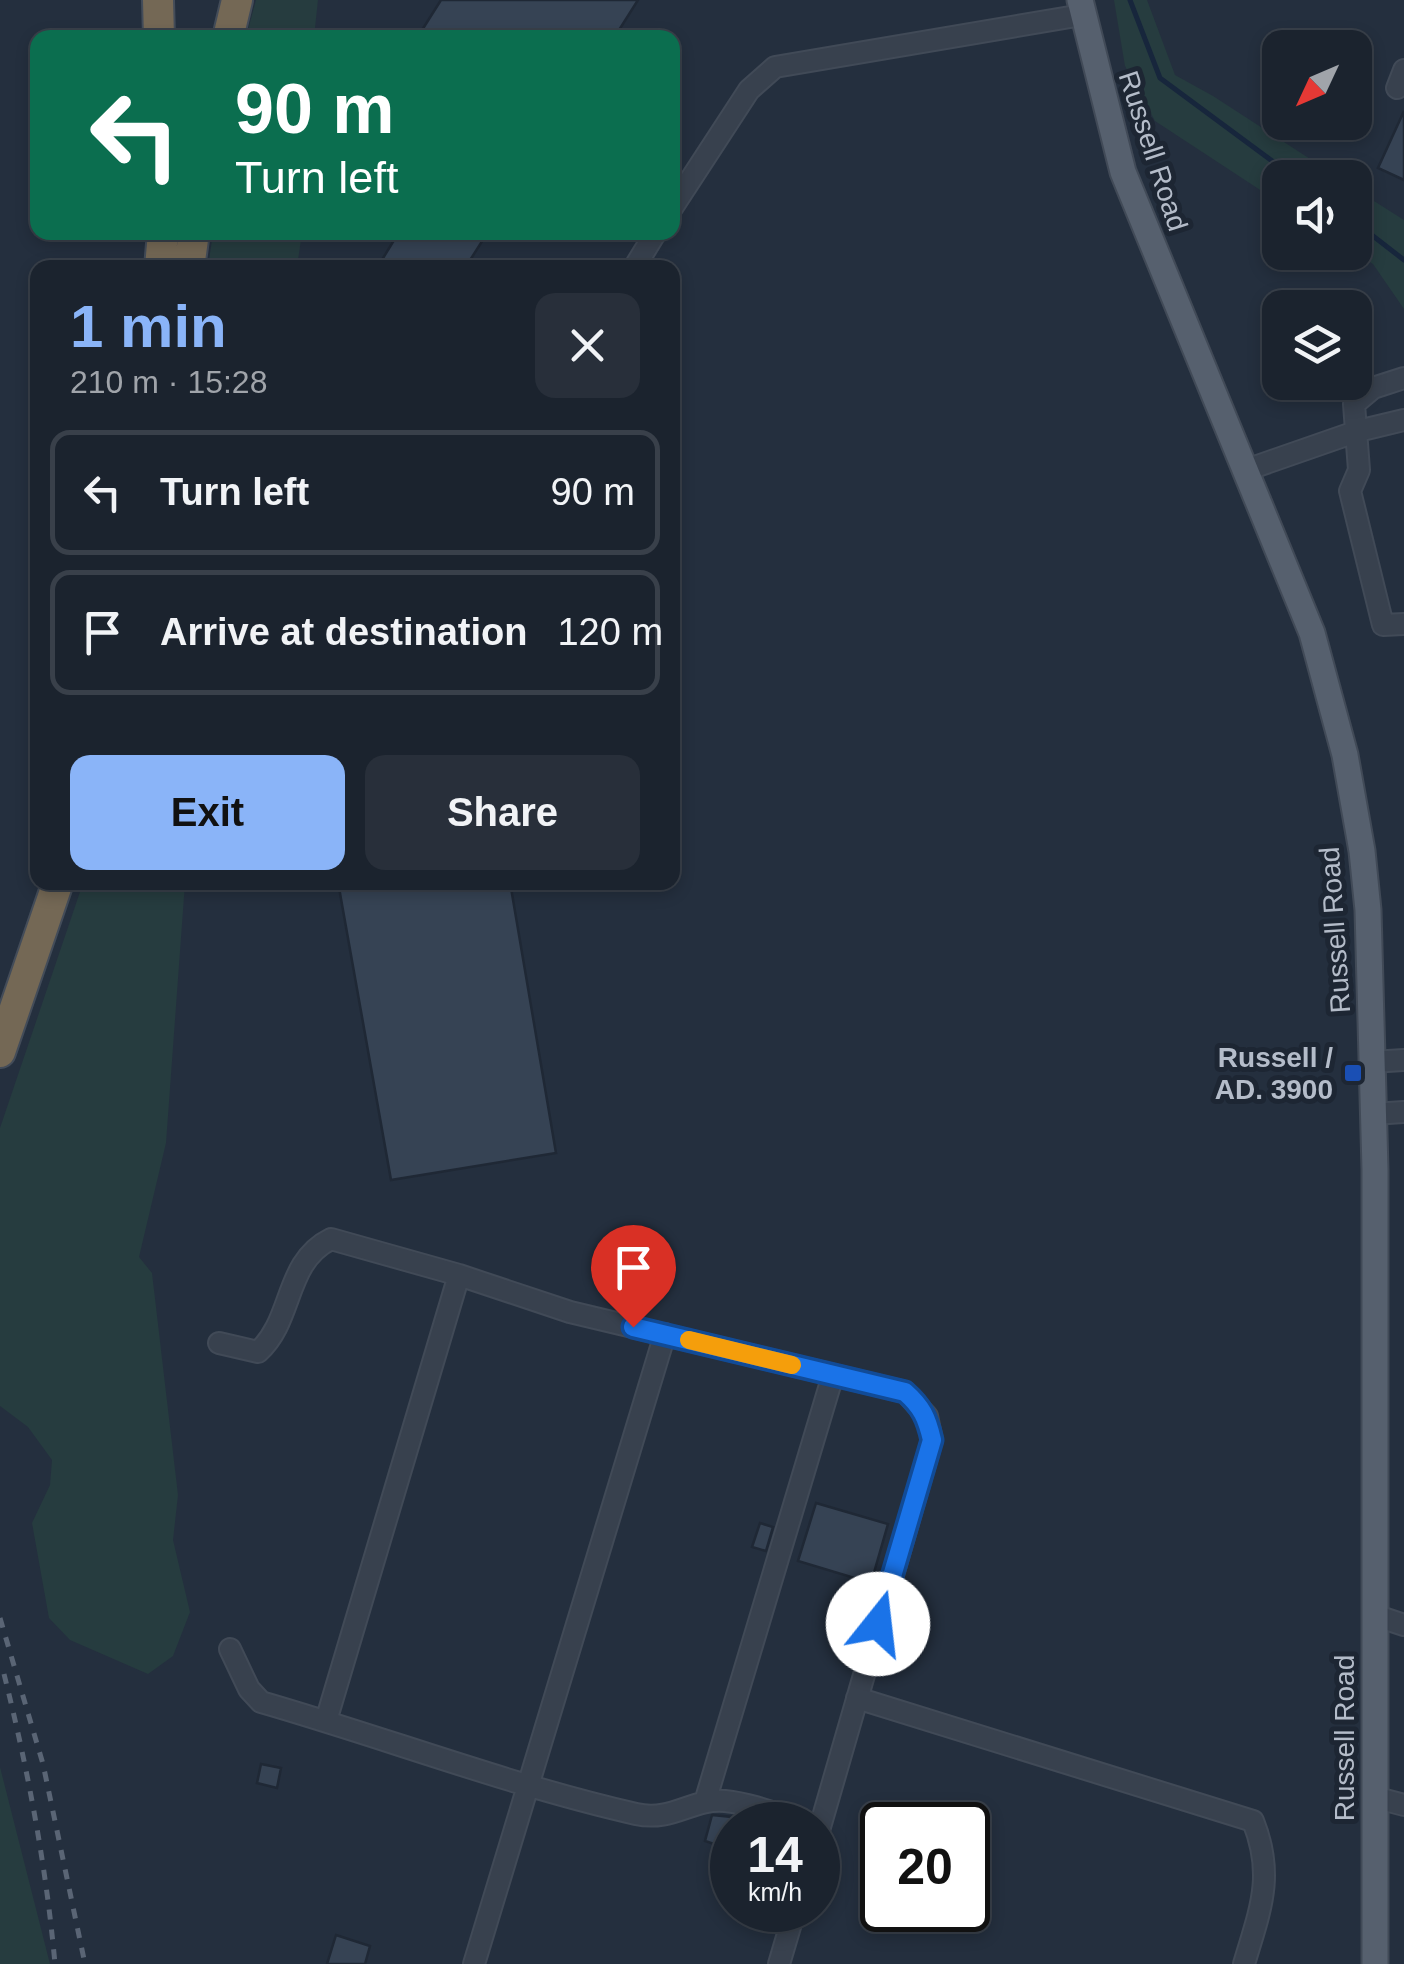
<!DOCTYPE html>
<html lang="en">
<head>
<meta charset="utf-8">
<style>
	:root { --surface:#1b232e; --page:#282f3a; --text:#f1f3f6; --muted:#a0a4aa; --line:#39404a; --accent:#8ab4f8 }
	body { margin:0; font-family:Helvetica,sans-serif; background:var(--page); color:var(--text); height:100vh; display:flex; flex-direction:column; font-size:38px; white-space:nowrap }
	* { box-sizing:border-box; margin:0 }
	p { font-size:32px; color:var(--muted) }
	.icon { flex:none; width:55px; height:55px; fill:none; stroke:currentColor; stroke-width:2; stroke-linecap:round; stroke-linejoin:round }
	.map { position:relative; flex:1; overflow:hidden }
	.details { position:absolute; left:30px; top:260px; width:650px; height:630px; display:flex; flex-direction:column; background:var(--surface); border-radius:20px; box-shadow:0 5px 15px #0003,0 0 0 2px var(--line) }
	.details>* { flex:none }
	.hud { position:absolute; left:30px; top:30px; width:650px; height:210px; border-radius:20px; box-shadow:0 5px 15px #0003,0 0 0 2px var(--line); background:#0b6e4f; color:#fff; overflow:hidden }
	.needle { width:65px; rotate:226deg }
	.fabs { position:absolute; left:1262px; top:30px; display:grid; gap:20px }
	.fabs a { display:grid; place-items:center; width:110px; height:110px; border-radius:20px; background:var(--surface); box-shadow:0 5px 15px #0003,0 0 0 2px var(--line); font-size:50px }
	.speed { position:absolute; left:710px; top:1802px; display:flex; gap:20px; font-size:50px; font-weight:700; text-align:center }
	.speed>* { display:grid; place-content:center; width:130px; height:130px; border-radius:50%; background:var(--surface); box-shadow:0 5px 15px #0003,0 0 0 2px var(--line); line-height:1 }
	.speed small { font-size:25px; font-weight:400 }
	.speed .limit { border:5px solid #111; border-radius:15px; background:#fff; color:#111 }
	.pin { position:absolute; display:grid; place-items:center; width:85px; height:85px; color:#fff; margin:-102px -42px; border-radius:50% 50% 50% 0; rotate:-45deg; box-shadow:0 0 10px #0007 }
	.pin .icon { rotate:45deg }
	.me { position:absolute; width:110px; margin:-55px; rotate:16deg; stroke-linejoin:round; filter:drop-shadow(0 0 8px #0008) }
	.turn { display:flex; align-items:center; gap:35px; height:210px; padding:0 40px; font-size:45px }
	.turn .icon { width:130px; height:130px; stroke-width:2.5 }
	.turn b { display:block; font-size:70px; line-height:85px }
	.round { display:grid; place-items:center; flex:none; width:105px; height:105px; border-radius:20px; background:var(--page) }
	.headline { display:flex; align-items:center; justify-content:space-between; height:170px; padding:0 40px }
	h1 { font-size:60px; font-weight:800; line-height:75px; color:var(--accent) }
	.button { display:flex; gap:20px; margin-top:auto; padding:20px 40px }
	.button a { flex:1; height:115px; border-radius:20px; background:var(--accent); color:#111; font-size:40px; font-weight:800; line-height:115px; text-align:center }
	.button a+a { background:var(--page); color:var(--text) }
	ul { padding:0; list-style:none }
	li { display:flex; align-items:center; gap:30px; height:125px; margin:0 20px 15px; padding:0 20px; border:5px solid var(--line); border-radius:20px }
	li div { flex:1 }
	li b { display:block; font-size:38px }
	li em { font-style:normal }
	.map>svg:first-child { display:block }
	.green { fill:#263c3f }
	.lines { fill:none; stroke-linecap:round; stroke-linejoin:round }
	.stream { stroke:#17263c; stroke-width:5 }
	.building { fill:#364354; stroke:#1f2835; stroke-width:2.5 }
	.minor-casing { stroke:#414a57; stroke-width:24 }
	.major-casing { stroke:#414a57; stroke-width:29 }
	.highway-casing { stroke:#434c59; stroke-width:34 }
	.minor { stroke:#38414e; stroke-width:20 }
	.major { stroke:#56606e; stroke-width:25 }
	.highway { stroke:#746855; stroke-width:30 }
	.rail { stroke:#5a6575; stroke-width:5; stroke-dasharray:10 10; stroke-linecap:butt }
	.route-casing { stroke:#114b97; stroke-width:25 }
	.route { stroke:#1a73e8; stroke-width:18 }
	.slow { stroke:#f59e0b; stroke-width:18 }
	.transit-dot { fill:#1a4fb4; stroke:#1d2633; stroke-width:4 }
	.labels { text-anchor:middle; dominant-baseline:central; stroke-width:10; stroke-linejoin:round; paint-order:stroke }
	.street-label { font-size:28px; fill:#b4bcc9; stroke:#1d2633 }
	.poi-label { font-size:28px; font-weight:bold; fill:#b4bcc9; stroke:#1d2633; text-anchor:end }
</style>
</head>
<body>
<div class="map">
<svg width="1404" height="1964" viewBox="0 0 1404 1964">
	<rect width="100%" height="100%" fill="#242f3e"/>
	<path class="green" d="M 256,0 L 318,0 L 314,37 L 246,37 Z
		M 1114,0 L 1147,0 L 1175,75 L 1213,96 L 1338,177 L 1280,178 L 1280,203 L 1155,121 L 1125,66 Z
		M 1355,189 L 1404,220 L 1404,309 L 1373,264 L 1355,252 Z
		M 213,233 L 302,233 L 297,267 L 208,267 Z
		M 83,883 L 185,883 L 166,1143 L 139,1257 L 152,1273 L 178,1495 L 173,1540 L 190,1612 L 173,1656 L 148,1674 L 70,1640 L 49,1618 L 32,1523 L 50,1485 L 52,1460 L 28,1427 L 0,1406 L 0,1128 Z
		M 0,1767 L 50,1964 L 0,1964 Z"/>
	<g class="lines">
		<path class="stream" d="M 1130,0 L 1160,78 L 1295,178
			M 1355,222 L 1404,260"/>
	</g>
	<path class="building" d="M 441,0 L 638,0 L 614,38 L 417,38 Z
		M 1404,111 L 1404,180 L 1378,168 Z
		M 399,232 L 488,232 L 465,268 L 377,268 Z
		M 338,882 L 510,882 L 556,1153 L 391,1180 Z
		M 816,1503 L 888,1524 L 871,1583 L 798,1561 Z
		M 760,1523 L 773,1527 L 766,1551 L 752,1547 Z
		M 261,1764 L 281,1768 L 277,1788 L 257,1783 Z
		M 712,1815 L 732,1817 L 732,1850 L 705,1841 Z
		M 336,1935 L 370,1946 L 365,1964 L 327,1964 Z"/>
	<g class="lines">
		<g class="minor-casing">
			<path id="minor" d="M 1397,88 L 1404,70
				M 672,208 L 749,90 L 775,67 L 1082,15
				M 634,268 L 656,232
				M 1404,378 L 1373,388 L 1354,404 L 1359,470 L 1350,491 L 1383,625 L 1404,624
				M 1246,470 L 1358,431 L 1404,420
				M 1372,1062 L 1404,1060
				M 1373,1114 L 1404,1112
				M 219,1343 L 258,1352 C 294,1320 284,1262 331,1239 L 459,1275 L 570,1312 L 905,1392 L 927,1416 L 932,1440 L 818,1834
				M 1374,1615 L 1404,1625
				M 230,1649 L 249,1689 L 261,1702 C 386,1738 509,1785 636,1814 C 673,1822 692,1798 725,1801 C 754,1804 785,1817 813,1825
				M 857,1698 L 1253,1821 C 1275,1876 1260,1910 1244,1964
				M 326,1721 L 459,1275
				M 1374,1797 L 1404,1805
				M 705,1802 L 833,1375
				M 474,1964 L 665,1334
				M 779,1964 L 795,1910"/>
		</g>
		<g class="major-casing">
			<path id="major" d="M 1080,0 L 1123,172 L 1312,633 L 1345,755 L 1362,851 L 1368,910 L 1375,1170 L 1375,1964"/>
		</g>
		<g class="highway-casing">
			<path id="highway" d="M 158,0 L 159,38
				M 228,38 L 237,0
				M 160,268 L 163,232
				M 189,268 L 194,232
				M 0,1052 L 58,882"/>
		</g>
		<use href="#minor" class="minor"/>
		<use href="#major" class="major"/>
		<use href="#highway" class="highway"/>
		<path class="rail" d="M 0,1618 L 43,1764 L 85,1964
			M 4,1674 C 28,1770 46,1865 55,1964"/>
	</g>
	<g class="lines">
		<g class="route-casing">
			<path id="route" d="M 633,1327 L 905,1392 C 922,1407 927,1418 932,1440 L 878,1624"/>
		</g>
		<use href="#route" class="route"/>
		<path class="slow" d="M 689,1340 L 792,1365"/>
	</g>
	<rect class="transit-dot" x="1343" y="1063" width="20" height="20" rx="5"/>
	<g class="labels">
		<g class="street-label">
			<text transform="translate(1153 151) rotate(72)">Russell Road</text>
			<text transform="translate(1335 930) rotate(-94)">Russell Road</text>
			<text transform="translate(1344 1738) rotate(-90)">Russell Road</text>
		</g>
		<g class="poi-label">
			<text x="1333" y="1057">Russell /<tspan x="1333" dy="32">AD. 3900</tspan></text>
		</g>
	</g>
</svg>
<div class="fabs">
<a><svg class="needle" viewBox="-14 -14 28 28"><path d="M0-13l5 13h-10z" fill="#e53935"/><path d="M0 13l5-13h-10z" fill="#a0a4aa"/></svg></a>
<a><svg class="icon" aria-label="sound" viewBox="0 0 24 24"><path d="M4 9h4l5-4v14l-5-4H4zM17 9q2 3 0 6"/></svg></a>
<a><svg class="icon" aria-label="layers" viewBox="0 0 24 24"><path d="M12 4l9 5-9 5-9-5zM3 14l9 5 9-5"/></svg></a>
</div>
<div class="speed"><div>14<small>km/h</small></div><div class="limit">20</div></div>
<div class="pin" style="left:633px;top:1327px;background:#d93025"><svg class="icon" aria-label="arrive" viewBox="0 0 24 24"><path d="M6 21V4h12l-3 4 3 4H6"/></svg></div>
<svg class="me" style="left:878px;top:1624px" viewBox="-20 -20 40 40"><circle r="19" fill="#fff"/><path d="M0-13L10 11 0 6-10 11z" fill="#1a73e8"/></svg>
<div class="hud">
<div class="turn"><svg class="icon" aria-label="left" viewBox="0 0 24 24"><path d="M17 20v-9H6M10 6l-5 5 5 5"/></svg><div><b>90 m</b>Turn left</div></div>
</div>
<section class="details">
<div class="headline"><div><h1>1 min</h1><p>210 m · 15:28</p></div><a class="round"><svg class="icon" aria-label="close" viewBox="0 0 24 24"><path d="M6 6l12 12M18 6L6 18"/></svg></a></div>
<ul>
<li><svg class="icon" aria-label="left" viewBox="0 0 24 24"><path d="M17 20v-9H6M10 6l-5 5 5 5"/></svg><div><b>Turn left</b></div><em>90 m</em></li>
<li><svg class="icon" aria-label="arrive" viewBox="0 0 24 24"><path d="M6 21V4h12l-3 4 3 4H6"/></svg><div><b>Arrive at destination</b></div><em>120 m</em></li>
</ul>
<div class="button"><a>Exit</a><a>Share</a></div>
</section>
</div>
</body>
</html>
